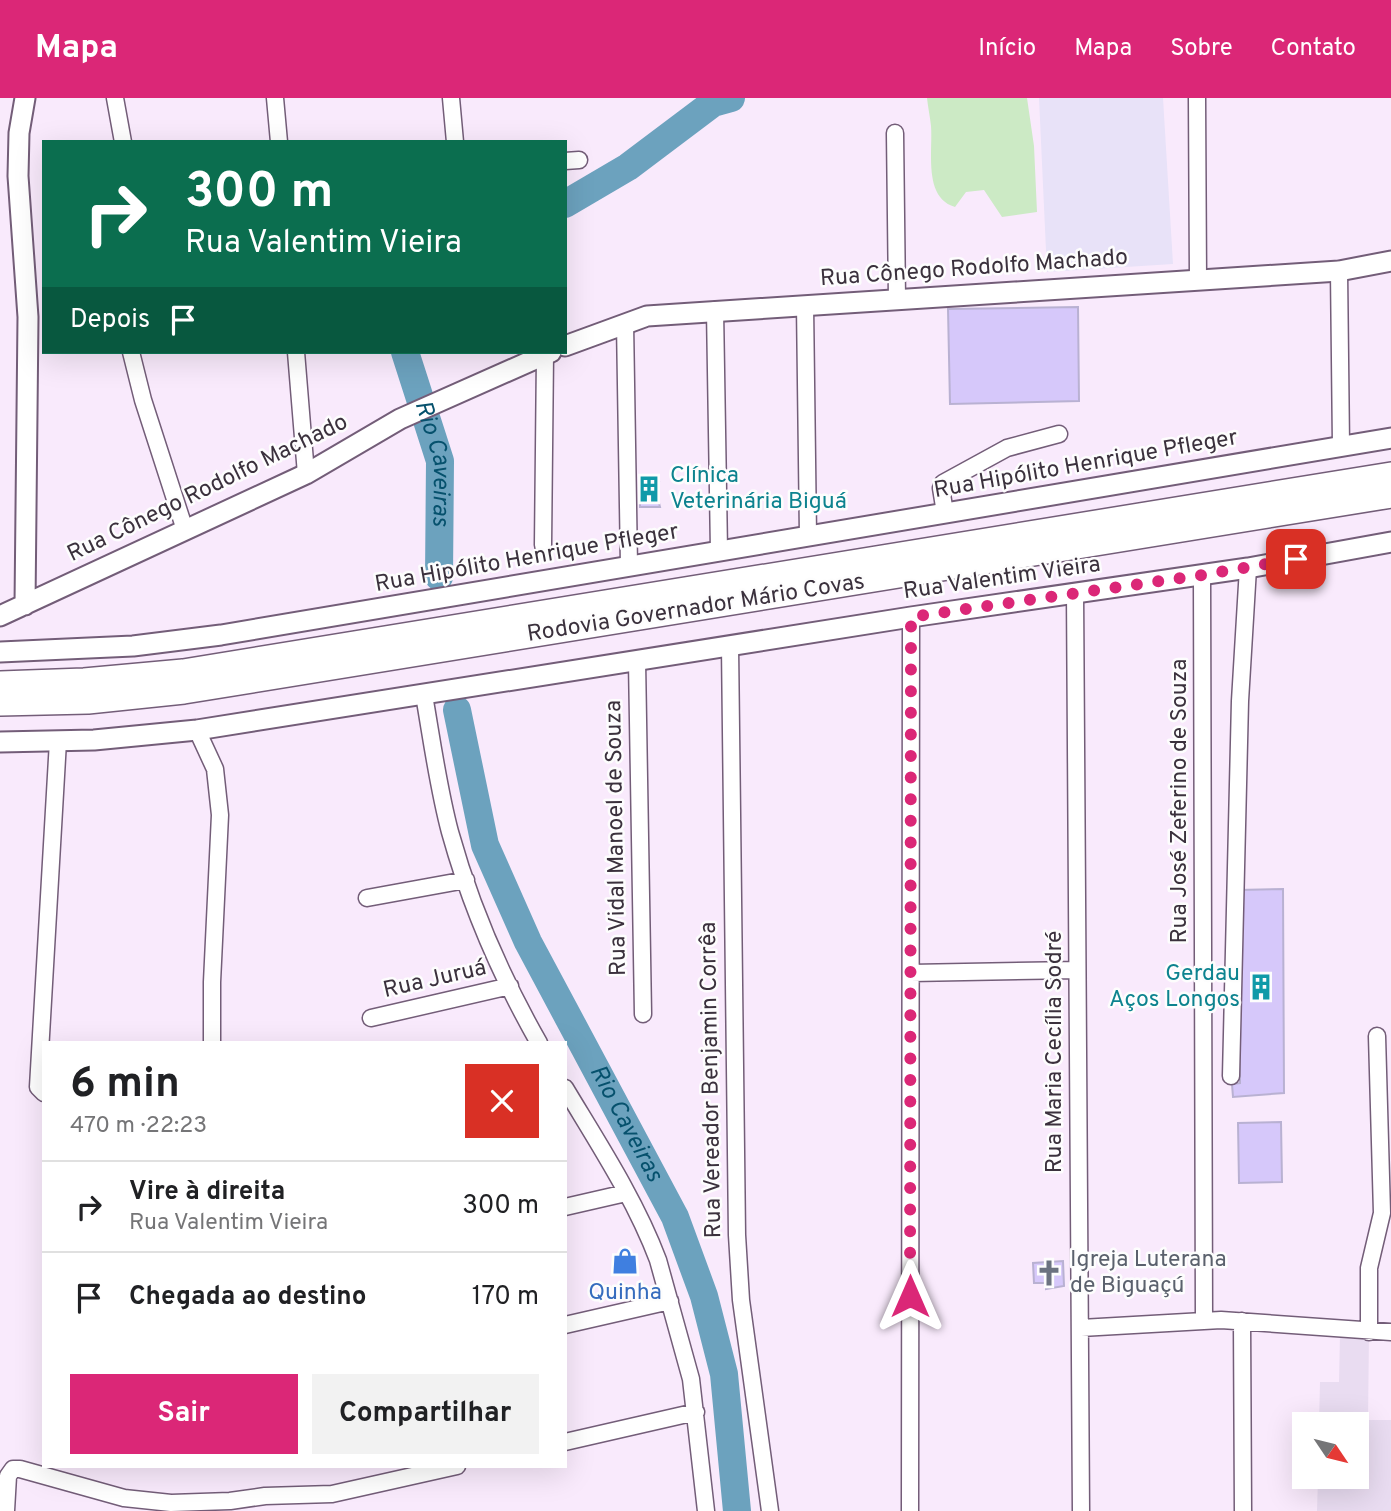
<!DOCTYPE html>
<html lang="pt">
<head>
<meta charset="utf-8">
<style>
	:root { --surface:#fff; --page:#f2f2f2; --text:#202124; --muted:#757577; --line:#e0e0e0; --accent:#db2777 }
	body { margin:0; font-family:Overpass,sans-serif; background:var(--page); color:var(--text); height:100vh; display:flex; flex-direction:column; font-size:26px; white-space:nowrap }
	* { box-sizing:border-box; margin:0 }
	p { font-size:23px; color:var(--muted) }
	.icon { flex:none; width:38px; height:38px; fill:none; stroke:currentColor; stroke-width:2; stroke-linecap:round; stroke-linejoin:round }
	.map { position:relative; flex:1; overflow:hidden }
	.panel { position:absolute; left:42px; top:943px; width:525px; height:427px; display:flex; flex-direction:column; background:var(--surface); border-radius:0px; box-shadow:0 7px 28px #0002 }
	.panel>* { flex:none }
	.guide { position:absolute; left:42px; top:42px; width:525px; height:214px; border-radius:0px; box-shadow:0 7px 28px #0002; background:#0b6e4f; color:#fff; overflow:hidden }
	.needle { width:46px; rotate:125deg }
	.buttons { position:absolute; left:1292px; top:1314px; display:grid; gap:14px }
	.buttons a { display:grid; place-items:center; width:77px; height:77px; border-radius:0px; background:var(--surface); box-shadow:0 7px 28px #0002; font-size:35px }
	.pin { position:absolute; display:grid; place-items:center; width:60px; height:60px; color:#fff; margin:-30px; border-radius:14px; box-shadow:0 4px 10px #0006 }
	.me { position:absolute; width:77px; margin:-38px; rotate:0deg; stroke-linejoin:round; filter:drop-shadow(0 0 5px #0008) }
	.turn { display:flex; align-items:center; gap:24px; height:147px; padding:0 28px; font-size:32px }
	.turn .icon { width:91px; height:91px; stroke-width:2.5 }
	.turn b { display:block; font-size:49px; line-height:60px }
	.then { display:flex; align-items:center; height:66px; padding:0 28px; background:#0003; gap:14px; font-size:26px }
	.round { display:grid; place-items:center; flex:none; width:74px; height:74px; border-radius:0px; background:var(--page) }
	.head { display:flex; align-items:center; justify-content:space-between; height:119px; padding:0 28px }
	h1 { font-size:42px; font-weight:700; line-height:52px }
	.button { display:flex; gap:14px; margin-top:auto; padding:14px 28px }
	.button a { flex:1; height:80px; border-radius:0px; background:var(--accent); color:#fff; font-size:28px; font-weight:700; line-height:80px; text-align:center }
	.button a+a { background:var(--page); color:var(--text) }
	ul { padding:0; list-style:none }
	li { display:flex; align-items:center; gap:21px; height:91px; padding:0 28px; border-top:2px solid var(--line) }
	li div { flex:1 }
	li b { display:block; font-size:26px }
	li em { font-style:normal }
	header { display:flex; align-items:center; gap:42px; box-sizing:border-box; height:98px; padding:0 35px; background:var(--accent); color:#fff }
	header strong { font-size:33px }
	nav { display:flex; gap:38px; margin-inline-start:auto; font-size:24px }
	.map>svg:first-child { display:block }
	.industrial { fill:#e8e2f8 }
	.education { fill:#e9dcf1 }
	.green { fill:#cceac5 }
	.lines { fill:none; stroke-linecap:round; stroke-linejoin:round }
	.river { stroke:#6ca2be; stroke-width:28 }
	.building { fill:#d6c8fa; stroke:#b9b1d2; stroke-width:2 }
	.minor-casing { stroke:#735d78; stroke-width:19 }
	.major-casing { stroke:#735d78; stroke-width:23 }
	.highway-casing { stroke:#735d78; stroke-width:26 }
	.minor { stroke:#fff; stroke-width:16 }
	.major { stroke:#fff; stroke-width:19 }
	.highway { stroke:#fff; stroke-width:23 }
	.route { stroke:#db2777; stroke-width:12; stroke-dasharray:0 21.6 }
	.labels { text-anchor:middle; dominant-baseline:central; stroke-width:5; stroke-linejoin:round; paint-order:stroke }
	.street-label { font-size:23px; fill:#3b313d; stroke:#fdfdfd }
	.culture-label { font-size:23px; fill:#0d838f; stroke:#fdfdfd; text-anchor:start }
	.worship-label { font-size:23px; fill:#5b616d; stroke:#fdfdfd; text-anchor:start }
	.shop-label { font-size:23px; fill:#366cbe; stroke:#fdfdfd }
	.water-label { font-size:24px; font-style:italic; fill:#06516d; stroke:#fdfdfd }
</style>
</head>
<body>
<header>
<strong>Mapa</strong>
<nav><a>Início</a><a>Mapa</a><a>Sobre</a><a>Contato</a></nav>
</header>
<div class="map">
<svg width="1391" height="1413" viewBox="0 0 1391 1413">
	<rect width="100%" height="100%" fill="#f9eafc"/>
	<path class="industrial" d="M 1039,0 L 1163,0 L 1173,166 L 1047,174 Z"/>
	<path class="education" d="M 1340,1236 L 1369,1236 L 1368,1322 L 1391,1322 L 1391,1413 L 1317,1413 L 1318,1379 L 1356,1379 L 1356,1326 L 1319,1326 L 1320,1284 L 1339,1284 Z"/>
	<path class="green" d="M 927,0 L 1027,0 L 1034,48 L 1037,114 L 1002,119 L 984,92 L 966,94 L 955,109 C 923,100 933,53 931,28 C 930,19 928,9 927,0 Z"/>
	<g class="lines">
		<g class="river">
			<path d="M 565,106 L 628,69 L 713,5 L 731,0"/>
			<path id="s1" d="M 405,254 L 440,363 L 439,479"/>
			<path id="s2" d="M 457,612 L 485,747 L 528,844 L 675,1119 L 704,1198 L 724,1276 L 737,1413"/>
		</g>
	</g>
	<path class="building" d="M 1078,209 L 1079,303 L 950,306 L 948,211 Z
		M 640,384 L 659,384 L 657,397 L 660,409 L 640,409 Z
		M 1283,791 L 1284,995 L 1233,999 L 1232,986 L 1240,985 L 1238,792 Z
		M 1281,1024 L 1282,1084 L 1239,1085 L 1238,1025 Z
		M 1063,1163 L 1064,1188 L 1046,1191 L 1046,1185 L 1034,1185 L 1033,1165 Z"/>
	<g class="lines">
		<g class="minor-casing">
			<path id="minor" d="M 115,0 L 123,44
				M 275,0 L 279,44
				M 451,0 L 455,44
				M 1197,0 L 1198,181
				M 895,35 L 897,201
				M 565,63 L 579,62
				M 1339,173 L 1341,348
				M 805,207 L 808,438
				M 715,212 L 719,453
				M 625,225 L 629,468
				M 131,254 L 143,302 L 185,432
				M 296,254 L 306,376
				M 945,415 L 941,390 L 943,385 L 1007,350 L 1059,336
				M 543,447 L 545,256
				M 1202,477 L 1204,1222
				M 1075,494 L 1081,1413
				M 730,548 L 737,1137 L 741,1202 L 770,1413
				M 637,563 L 643,916
				M 424,597 C 432,643 438,689 450,734 C 470,806 502,880 539,945
				M 197,632 L 215,671 L 220,717 L 212,884 L 212,945
				M 367,800 L 466,782
				M 911,875 L 1077,872
				M 371,920 L 510,888
				M 1231,978 L 1240,603 L 1248,470
				M 565,990 C 598,1045 635,1101 658,1162 L 691,1281 L 706,1413
				M 44,995 L 38,989 L 58,643
				M 565,1109 L 626,1095
				M 1242,1223 L 1243,1413
				M 565,1227 L 670,1203
				M 1081,1230 L 1221,1222 L 1391,1234
				M 1369,1234 L 1369,1170 L 1382,1115 L 1377,938
				M 565,1344 L 696,1314
				M 6,1413 L 8,1378 L 13,1371 L 20,1371 L 124,1400 L 171,1405 L 230,1403 L 265,1398 L 332,1396 L 457,1368
				M 910,1413 L 911,519"/>
		</g>
		<g class="major-casing">
			<path id="major" d="M 25,0 L 19,35 L 18,78 L 28,219 L 25,507
				M 565,248 L 647,218 L 1339,173 L 1391,163
				M 0,518 L 306,376 L 400,321 L 551,254
				M 0,554 L 133,548 L 221,537 L 1391,340
				M 0,644 L 94,642 L 197,632 L 911,519 L 1248,470 L 1391,444"/>
		</g>
		<g class="highway-casing">
			<path id="highway" d="M 0,585 L 84,582 L 183,573 L 1391,376
				M 0,606 L 88,604 L 184,594 L 1391,398"/>
		</g>
		<use href="#minor" class="minor"/>
		<use href="#major" class="major"/>
		<use href="#highway" class="highway"/>
	</g>
	<g class="lines">
		<path class="route" d="M 910,1198 L 911,519 L 1202,477 L 1296,461"/>
	</g>
	<defs>
		<g id="building-bare" transform="scale(2.1)"><path d="M-4-6H4V6H1V3H-1V6H-4ZM-2.5-4.3h1.7v1.8h-1.7ZM.8-4.3h1.7v1.8H.8ZM-2.5-1h1.7V.8h-1.7ZM.8-1h1.7V.8H.8Z" fill="#0f9aa8" stroke="#fdfdfd" stroke-width="2.5" paint-order="stroke"/></g>
		<g id="shop-bare" transform="scale(2.1)"><path d="M-5-2.5h2.3a2.7 3.5 0 0 1 5.4 0H5L5.5 6h-11ZM-1.5-2.5h3a1.5 2.3 0 0 0-3 0Z" fill="#3f7fe0" stroke="#fdfdfd" stroke-width="2.5" paint-order="stroke"/></g>
		<g id="church-bare" transform="scale(2.1)"><path d="M-1.2-6h2.4v3.5h3.3v2.4h-3.3V6h-2.4V-.1h-3.3v-2.4h3.3Z" fill="#6b7280" stroke="#fdfdfd" stroke-width="2.5" paint-order="stroke"/></g>
	</defs>
	<g fill-rule="evenodd">
		<use href="#building-bare" x="649" y="391"/>
		<use href="#building-bare" x="1261" y="889"/>
		<use href="#shop-bare" x="625" y="1163"/>
		<use href="#church-bare" x="1049" y="1175"/>
	</g>
	<g class="labels">
		<g class="street-label">
			<text transform="translate(974 171) rotate(-4)">Rua Cônego Rodolfo Machado</text>
			<text transform="translate(1086 367) rotate(-10)">Rua Hipólito Henrique Pfleger</text>
			<text transform="translate(208 391) rotate(-26)">Rua Cônego Rodolfo Machado</text>
			<text transform="translate(527 461) rotate(-10)">Rua Hipólito Henrique Pfleger</text>
			<text transform="translate(1002 481) rotate(-8)">Rua Valentim Vieira</text>
			<text transform="translate(696 511) rotate(-9)">Rodovia Governador Mário Covas</text>
			<text transform="translate(1180 703) rotate(-90)">Rua José Zeferino de Souza</text>
			<text transform="translate(617 740) rotate(-91)">Rua Vidal Manoel de Souza</text>
			<text transform="translate(435 882) rotate(-13)">Rua Juruá</text>
			<text transform="translate(1055 954) rotate(-90)">Rua Maria Cecília Sodré</text>
			<text transform="translate(712 982) rotate(-91)">Rua Vereador Benjamin Corrêa</text>
		</g>
		<g class="culture-label">
			<text x="670" y="378">Clínica<tspan x="670" dy="26">Veterinária Biguá</tspan></text>
			<text x="1240" y="876" text-anchor="end">Gerdau<tspan x="1240" dy="26">Aços Longos</tspan></text>
		</g>
		<g class="worship-label">
			<text x="1070" y="1162">Igreja Luterana<tspan x="1070" dy="26">de Biguaçú</tspan></text>
		</g>
		<g class="shop-label">
			<text x="625" y="1195">Quinha</text>
		</g>
		<g class="water-label">
			<text stroke="none"><textPath href="#s1" startOffset="116">Rio Caveiras</textPath></text>
			<text stroke="none"><textPath href="#s2" startOffset="450">Rio Caveiras</textPath></text>
		</g>
	</g>
</svg>
<div class="buttons">
<a><svg class="needle" viewBox="-14 -14 28 28"><path d="M0-13l5 13h-10z" fill="#e53935"/><path d="M0 13l5-13h-10z" fill="#757577"/></svg></a>
</div>
<div class="pin" style="left:1296px;top:461px;background:#d93025"><svg class="icon" aria-label="arrive" viewBox="0 0 24 24"><path d="M6 21V4h12l-3 4 3 4H6"/></svg></div>
<svg class="me" style="left:910px;top:1198px" viewBox="-20 -20 40 40"><path d="M0-17L14 15 0 8-14 15z" fill="#db2777" stroke="#fff" stroke-width="4"/></svg>
<div class="guide">
<div class="turn"><svg class="icon" aria-label="right" viewBox="0 0 24 24"><path d="M7 20v-9h11M14 6l5 5-5 5"/></svg><div><b>300 m</b>Rua Valentim Vieira</div></div>
<div class="then">Depois<svg class="icon" aria-label="arrive" viewBox="0 0 24 24"><path d="M6 21V4h12l-3 4 3 4H6"/></svg></div>
</div>
<section class="panel">
<div class="head"><div><h1>6 min</h1><p>470 m · 22:23</p></div><a class="round" style="background:#d93025;color:#fff"><svg class="icon" aria-label="close" viewBox="0 0 24 24"><path d="M6 6l12 12M18 6L6 18"/></svg></a></div>
<ul>
<li><svg class="icon" aria-label="right" viewBox="0 0 24 24"><path d="M7 20v-9h11M14 6l5 5-5 5"/></svg><div><b>Vire à direita</b><p>Rua Valentim Vieira</p></div><em>300 m</em></li>
<li><svg class="icon" aria-label="arrive" viewBox="0 0 24 24"><path d="M6 21V4h12l-3 4 3 4H6"/></svg><div><b>Chegada ao destino</b></div><em>170 m</em></li>
</ul>
<div class="button"><a>Sair</a><a>Compartilhar</a></div>
</section>
</div>
</body>
</html>
